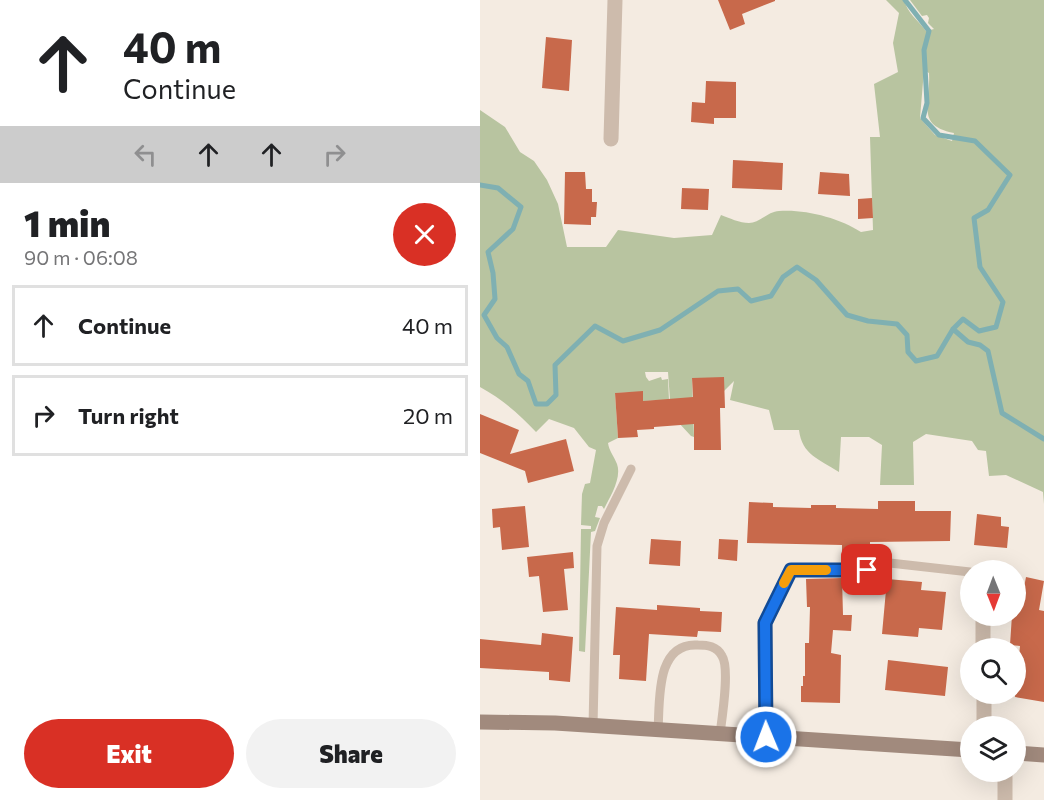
<!DOCTYPE html>
<html lang="en">
<head>
<meta charset="utf-8">
<style>
	:root { --surface:#fff; --page:#f2f2f2; --text:#202124; --muted:#757577; --line:#e0e0e0; --accent:#d93025 }
	body { margin:0; font-family:Commissioner,sans-serif; background:var(--page); color:var(--text); height:100vh; display:flex; flex-direction:column; font-size:22px; white-space:nowrap }
	* { box-sizing:border-box; margin:0 }
	p { font-size:20px; color:var(--muted) }
	.icon { flex:none; width:33px; height:33px; fill:none; stroke:currentColor; stroke-width:2; stroke-linecap:round; stroke-linejoin:round }
	.map { position:relative; flex:1; overflow:hidden }
	.panel { display:flex; flex-direction:column; background:var(--surface); width:480px }
	.panel>* { flex:none }
	.guide { background:#fff; color:var(--text); overflow:hidden }
	.needle { width:39px; rotate:179deg }
	.buttons { position:absolute; left:480px; top:560px; display:grid; gap:12px }
	.buttons a { display:grid; place-items:center; width:66px; height:66px; border-radius:50%; background:var(--surface); box-shadow:0 6px 24px #0002; font-size:30px }
	.pin { position:absolute; display:grid; place-items:center; width:51px; height:51px; color:#fff; margin:-26px; border-radius:12px; box-shadow:0 3px 9px #0006 }
	.me { position:absolute; width:66px; margin:-33px; rotate:359deg; stroke-linejoin:round; filter:drop-shadow(0 0 4px #0008) }
	.turn { display:flex; align-items:center; gap:21px; height:126px; padding:0 24px; font-size:27px }
	.turn .icon { width:78px; height:78px; stroke-width:2.5 }
	.turn b { display:block; font-size:42px; line-height:51px }
	.lanes { display:flex; align-items:center; height:57px; padding:0 24px; background:#0003; justify-content:center; gap:30px; direction:ltr }
	.lanes .off { opacity:.35 }
	.round { display:grid; place-items:center; flex:none; width:63px; height:63px; border-radius:32px; background:var(--page) }
	.summary { display:flex; align-items:center; justify-content:space-between; height:102px; padding:0 24px }
	h1 { font-size:36px; font-weight:800; line-height:45px }
	.primary-button { display:flex; gap:12px; margin-top:auto; padding:12px 24px }
	.primary-button a { flex:1; height:69px; border-radius:36px; background:var(--accent); color:#fff; font-size:24px; font-weight:800; line-height:69px; text-align:center }
	.primary-button a+a { background:var(--page); color:var(--text) }
	ul { padding:0; list-style:none }
	li { display:flex; align-items:center; gap:18px; height:81px; margin:0 12px 9px; padding:0 12px; border:3px solid var(--line); border-radius:0px }
	li div { flex:1 }
	li b { display:block; font-size:22px }
	li em { font-style:normal }
	main { display:flex; flex:1; min-height:0 }
	.map>svg:first-child { display:block }
	.green { fill:#b8c4a0; fill-rule:evenodd }
	.lines { fill:none; stroke-linecap:round; stroke-linejoin:round }
	.stream { stroke:#7fb0b2; stroke-width:5 }
	.building { fill:#c8694b }
	.service { stroke:#cdbbac; stroke-width:9 }
	.minor { stroke:#cdbbac; stroke-width:15 }
	.secondary { stroke:#a18a7d; stroke-width:15 }
	.route-casing { stroke:#114b97; stroke-width:15 }
	.route { stroke:#1a73e8; stroke-width:10 }
	.slow { stroke:#f59e0b; stroke-width:10 }
</style>
</head>
<body>
<main>
<section class="panel">
<div class="guide">
<div class="turn"><svg class="icon" aria-label="ahead" viewBox="0 0 24 24"><path d="M12 20V5M6 11l6-6 6 6"/></svg><div><b>40 m</b>Continue</div></div>
<div class="lanes"><svg class="icon off" aria-label="left" viewBox="0 0 24 24"><path d="M17 20v-9H6M10 6l-5 5 5 5"/></svg><svg class="icon" aria-label="ahead" viewBox="0 0 24 24"><path d="M12 20V5M6 11l6-6 6 6"/></svg><svg class="icon" aria-label="ahead" viewBox="0 0 24 24"><path d="M12 20V5M6 11l6-6 6 6"/></svg><svg class="icon off" aria-label="right" viewBox="0 0 24 24"><path d="M7 20v-9h11M14 6l5 5-5 5"/></svg></div>
</div>
<div class="summary"><div><h1>1 min</h1><p>90 m · 06:08</p></div><a class="round" style="background:#d93025;color:#fff"><svg class="icon" aria-label="close" viewBox="0 0 24 24"><path d="M6 6l12 12M18 6L6 18"/></svg></a></div>
<ul>
<li><svg class="icon" aria-label="ahead" viewBox="0 0 24 24"><path d="M12 20V5M6 11l6-6 6 6"/></svg><div><b>Continue</b></div><em>40 m</em></li>
<li><svg class="icon" aria-label="right" viewBox="0 0 24 24"><path d="M7 20v-9h11M14 6l5 5-5 5"/></svg><div><b>Turn right</b></div><em>20 m</em></li>
</ul>
<div class="primary-button"><a>Exit</a><a>Share</a></div>
</section>
<div class="map">
<svg width="564" height="800" viewBox="0 0 564 800">
	<rect width="100%" height="100%" fill="#f4ebe1"/>
	<path class="green" d="M 406,0 L 424,0 C 428,14 437,19 446,31 L 454,29 L 448,23 L 449,18 L 447,15 L 442,16 L 430,0 L 564,0 L 564,504 L 563,492 L 526,475 L 509,476 L 506,451 L 498,450 L 492,441 L 446,434 L 433,442 L 434,485 L 400,485 L 402,445 L 389,437 L 361,437 L 359,472 C 339,459 322,455 319,430 L 294,430 L 289,410 L 250,400 L 254,381 L 244,391 L 212,378 L 214,437 L 211,436 L 198,422 L 190,400 L 188,372 L 165,372 L 166,377 L 169,381 L 181,377 L 182,380 L 188,379 L 189,400 L 163,401 L 163,392 L 135,393 L 138,438 L 128,443 C 129,451 134,456 137,464 C 142,478 130,497 124,509 L 122,506 L 118,506 L 115,517 L 120,518 L 115,531 L 111,532 L 105,652 L 99,651 L 101,529 L 111,529 L 111,526 L 101,525 L 102,494 L 105,484 L 110,483 L 116,450 L 109,447 L 94,428 L 69,419 L 56,432 C 39,414 22,399 0,387 L 0,110 L 25,127 L 40,152 L 54,161 L 67,180 L 78,204 L 87,247 L 126,247 L 138,230 L 194,238 L 232,235 L 241,215 C 249,218 260,223 269,223 C 279,223 289,211 299,211 C 326,209 359,218 381,232 L 393,230 L 390,137 L 400,137 L 394,84 L 418,72 L 413,43 L 419,13 ZM 444,70 L 449,73 C 451,104 435,125 474,133 L 472,141 L 455,135 L 440,118 Z"/>
	<g class="lines">
		<path class="stream" d="M 0,185 L 18,188 L 41,207 L 33,229 L 8,252 L 13,273 L 15,299 L 4,315 L 17,338 L 27,347 L 39,374 L 48,381 L 56,404 L 67,404 L 76,395 L 75,365 L 115,326 L 143,341 L 180,330 L 238,291 L 258,289 L 271,301 L 291,296 L 303,277 L 317,267 L 336,280 L 367,315 L 388,321 L 417,324 L 427,335 L 428,352 L 436,361 L 457,356 L 473,329 L 483,319 L 499,331 L 516,327 L 523,302 L 500,267 L 494,218 L 508,210 L 530,175 L 495,141 L 459,135 L 443,118 L 447,103 L 444,50 L 449,31 L 425,0
			M 473,329 L 488,342 L 500,345 L 508,351 L 522,413 L 564,439"/>
	</g>
	<path class="building" d="M 238,0 L 295,0 L 295,1 L 262,14 L 265,24 L 250,30 Z
		M 66,37 L 92,40 L 89,91 L 62,88 Z
		M 226,81 L 256,82 L 256,118 L 234,118 L 234,124 L 211,122 L 212,102 L 225,103 Z
		M 253,160 L 303,163 L 302,190 L 252,188 Z
		M 85,172 L 105,172 L 106,189 L 112,189 L 112,202 L 117,202 L 116,217 L 111,217 L 111,225 L 84,224 Z
		M 340,172 L 369,174 L 370,196 L 338,194 Z
		M 202,188 L 229,189 L 228,210 L 201,209 Z
		M 392,198 L 393,218 L 378,219 L 378,199 Z
		M 244,377 L 245,408 L 240,408 L 241,450 L 214,450 L 214,424 L 174,427 L 174,429 L 157,430 L 158,437 L 138,438 L 135,393 L 163,391 L 163,401 L 213,397 L 212,378 Z
		M 0,414 L 39,430 L 30,454 L 86,439 L 94,471 L 48,483 L 45,471 L 0,453 Z
		M 398,501 L 435,501 L 435,511 L 471,511 L 470,541 L 390,542 L 390,556 L 362,555 L 362,545 L 267,543 L 269,502 L 293,503 L 293,507 L 331,508 L 331,505 L 356,505 L 356,508 L 398,509 Z
		M 45,506 L 49,547 L 22,550 L 20,527 L 13,528 L 12,509 Z
		M 497,514 L 521,517 L 521,526 L 529,527 L 527,548 L 494,545 Z
		M 171,539 L 201,541 L 200,566 L 169,564 Z
		M 239,539 L 258,540 L 257,561 L 238,559 Z
		M 93,552 L 94,568 L 84,569 L 88,610 L 63,612 L 59,576 L 49,577 L 47,557 Z
		M 546,577 L 564,581 L 559,610 L 564,611 L 564,702 L 535,697 L 540,646 L 530,645 L 532,615 L 539,613 Z
		M 362,578 L 363,615 L 372,615 L 371,631 L 353,630 L 351,653 L 361,655 L 360,703 L 321,702 L 321,686 L 323,686 L 323,676 L 325,676 L 325,643 L 329,643 L 330,607 L 327,607 L 326,579 Z
		M 407,579 L 442,582 L 441,590 L 466,592 L 462,630 L 439,628 L 438,637 L 402,634 Z
		M 177,605 L 220,608 L 220,611 L 242,612 L 241,632 L 218,631 L 217,637 L 169,634 L 166,681 L 139,679 L 140,655 L 133,655 L 136,607 L 177,610 Z
		M 62,633 L 93,637 L 90,682 L 69,680 L 69,672 L 0,668 L 0,639 L 61,645 Z
		M 408,660 L 468,667 L 465,696 L 405,690 Z"/>
	<g class="lines">
		<path class="service" d="M 401,562 L 490,572
			M 285,623 L 311,570 L 387,570
			M 113,726 L 117,546 L 124,523 L 151,469
			M 178,730 C 180,702 175,642 218,645 C 227,645 237,646 242,656 C 250,668 242,718 240,734"/>
		<path class="minor" d="M 131,139 L 135,0
			M 503,615 L 503,648
			M 285,623 L 286,737
			M 504,693 L 504,726
			M 525,800 L 525,771"/>
		<path class="secondary" d="M 0,722 L 75,723 L 490,750
			M 536,753 L 564,755"/>
	</g>
	<g class="lines">
		<g class="route-casing">
			<path id="route" d="M 286,737 L 285,623 L 311,570 L 387,570"/>
		</g>
		<use href="#route" class="route"/>
		<path class="slow" d="M 304,583 L 311,570 L 346,570"/>
	</g>
</svg>
<div class="buttons">
<a><svg class="needle" viewBox="-14 -14 28 28"><path d="M0-13l5 13h-10z" fill="#e53935"/><path d="M0 13l5-13h-10z" fill="#757577"/></svg></a>
<a><svg class="icon" aria-label="search" viewBox="0 0 24 24"><circle cx="10" cy="10" r="6"/><path d="M15 15l6 6"/></svg></a>
<a><svg class="icon" aria-label="layers" viewBox="0 0 24 24"><path d="M12 4l9 5-9 5-9-5zM3 14l9 5 9-5"/></svg></a>
</div>
<div class="pin" style="left:387px;top:570px;background:#d93025"><svg class="icon" aria-label="arrive" viewBox="0 0 24 24"><path d="M6 21V4h12l-3 4 3 4H6"/></svg></div>
<svg class="me" style="left:286px;top:737px" viewBox="-20 -20 40 40"><circle r="17" fill="#1a73e8" stroke="#fff" stroke-width="3"/><path d="M0-11L8 9 0 5-8 9z" fill="#fff"/></svg>
</div>
</main>
</body>
</html>
